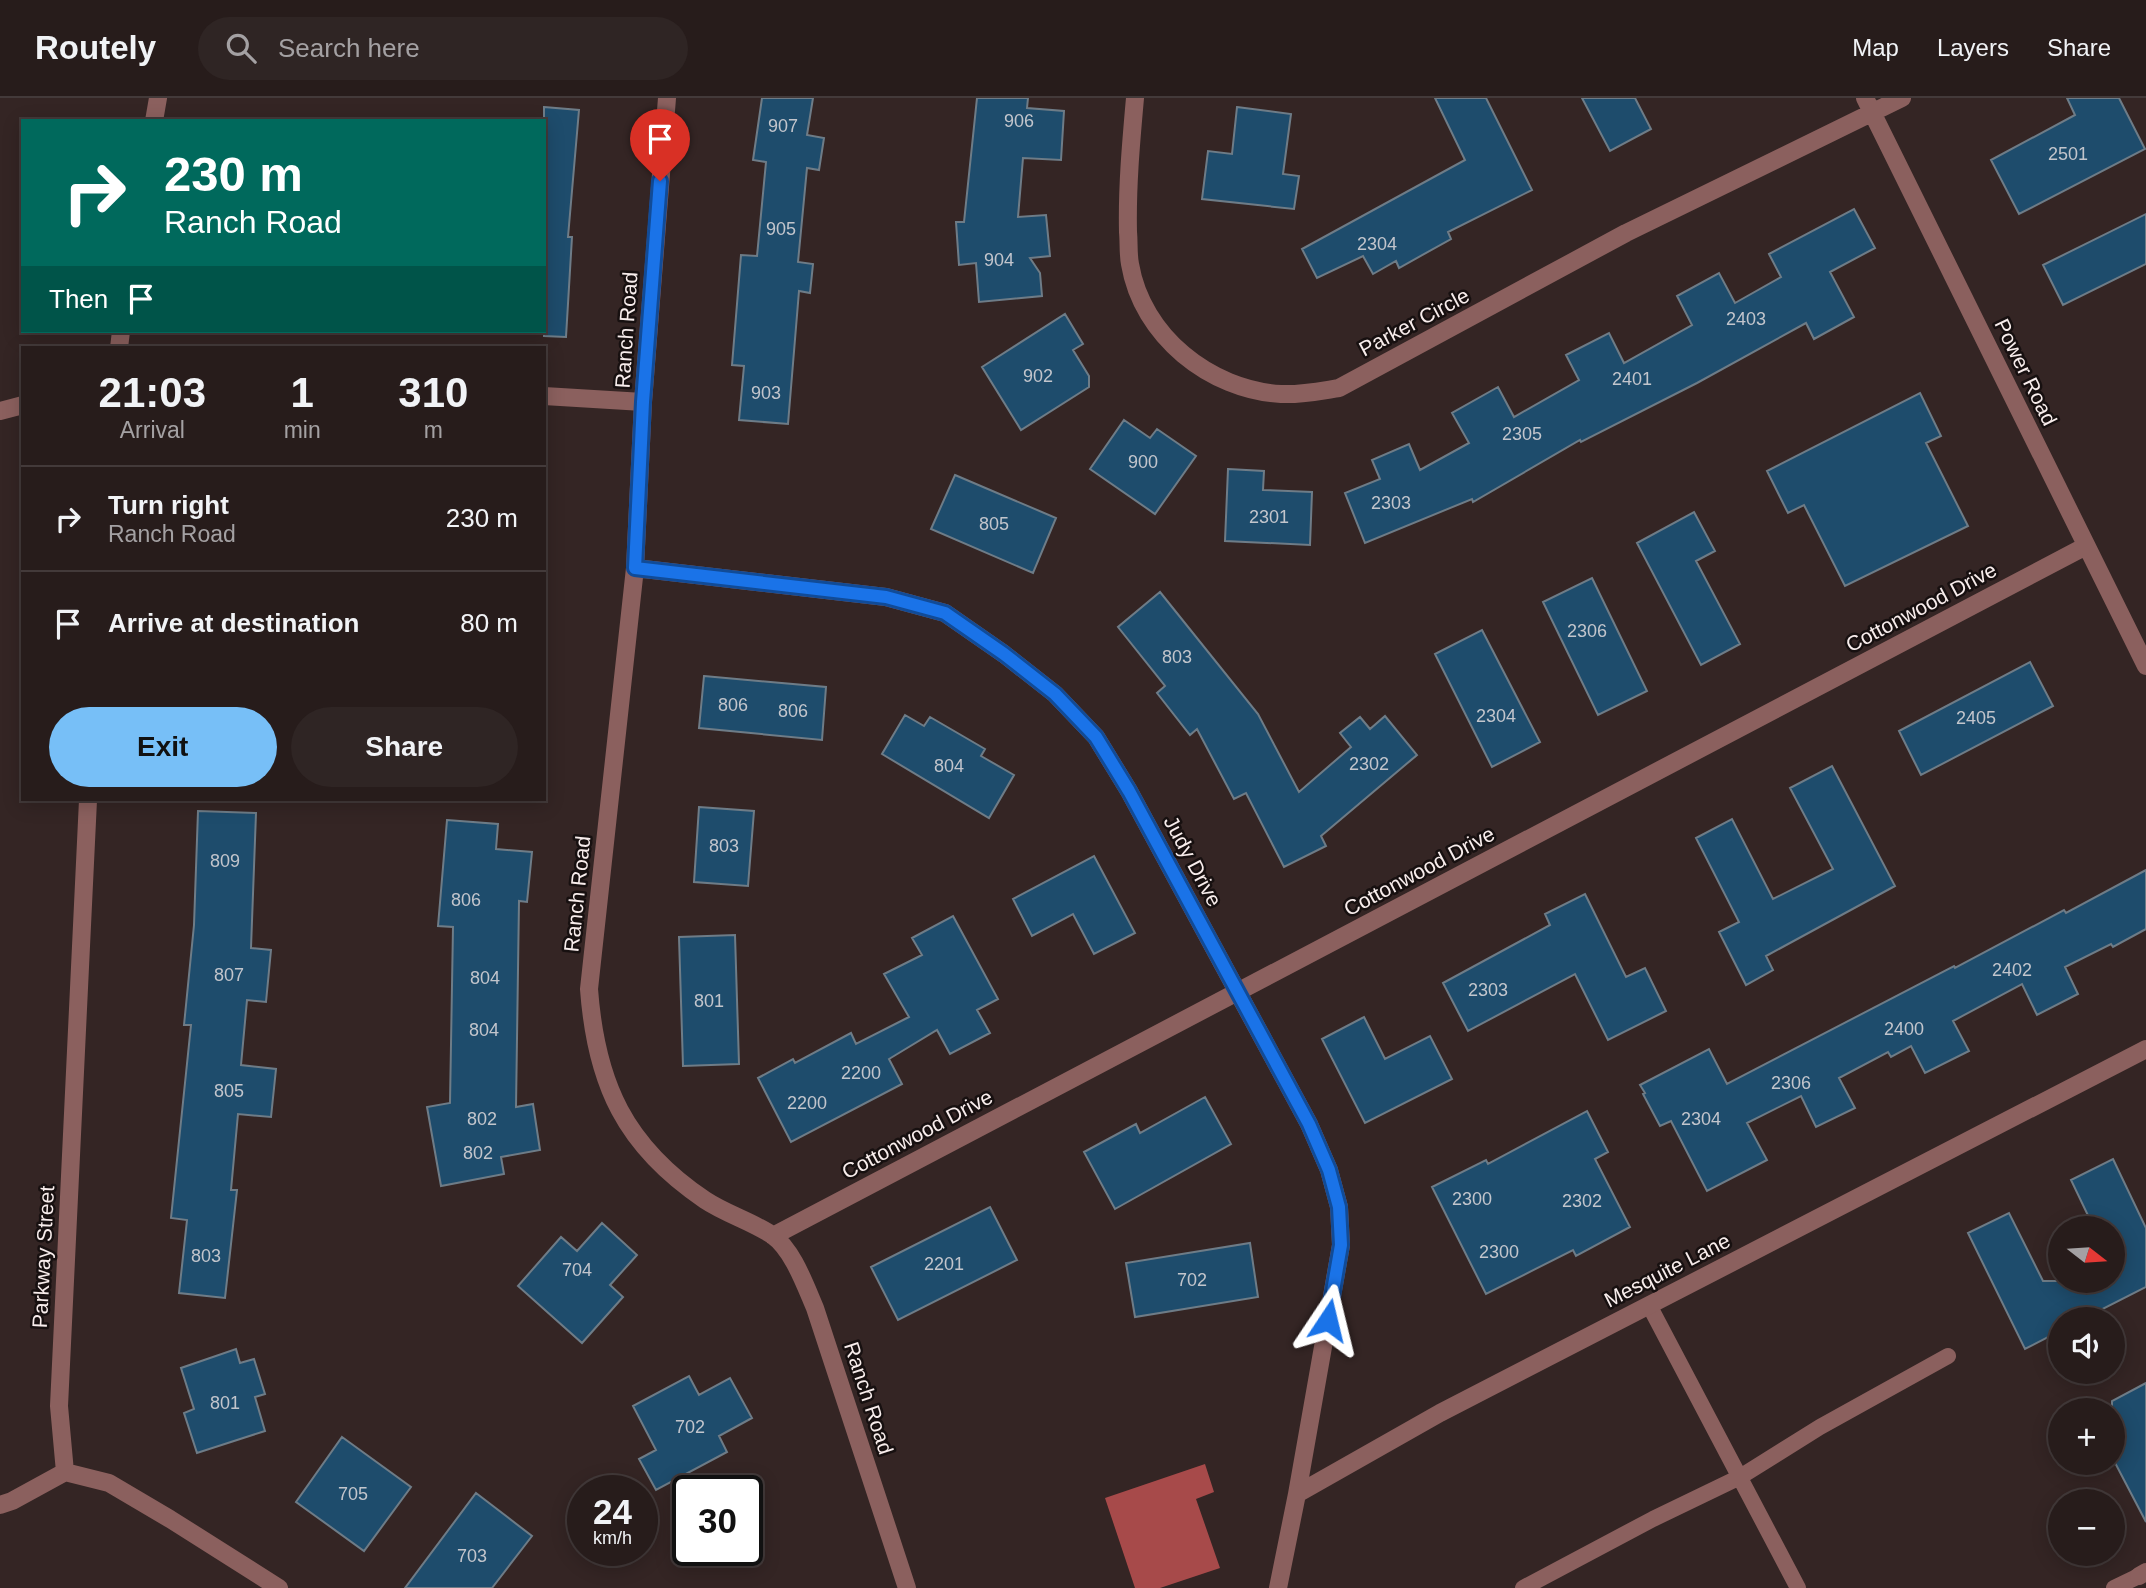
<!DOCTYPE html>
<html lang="en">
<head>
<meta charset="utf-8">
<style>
	:root { --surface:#271c1b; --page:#2f2524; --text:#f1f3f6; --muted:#a4a1a3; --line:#433a3a; --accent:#77bff7 }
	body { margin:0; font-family:Helvetica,sans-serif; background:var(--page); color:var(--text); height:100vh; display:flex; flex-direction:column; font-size:26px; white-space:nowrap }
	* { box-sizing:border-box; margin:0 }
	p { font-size:23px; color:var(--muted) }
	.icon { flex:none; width:38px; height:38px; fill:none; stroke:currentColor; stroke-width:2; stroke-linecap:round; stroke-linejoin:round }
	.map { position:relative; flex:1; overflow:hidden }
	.panel { position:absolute; left:21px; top:248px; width:525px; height:455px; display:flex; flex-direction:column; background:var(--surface); border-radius:0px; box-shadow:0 4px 18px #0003,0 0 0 2px var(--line) }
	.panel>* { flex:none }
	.hud { position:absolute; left:21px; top:21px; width:525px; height:214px; border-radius:0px; box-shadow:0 4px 18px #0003,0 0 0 2px var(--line); background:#00695c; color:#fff; overflow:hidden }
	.needle { width:46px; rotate:107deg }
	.buttons { position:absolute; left:2048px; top:1118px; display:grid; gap:14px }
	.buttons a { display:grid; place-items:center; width:77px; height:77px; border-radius:50%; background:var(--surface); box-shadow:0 4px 18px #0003,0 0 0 2px var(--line); font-size:35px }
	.speed { position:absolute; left:567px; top:1377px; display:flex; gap:14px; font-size:35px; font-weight:700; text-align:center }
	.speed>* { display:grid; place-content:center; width:91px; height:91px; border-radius:50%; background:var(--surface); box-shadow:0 4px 18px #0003,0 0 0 2px var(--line); line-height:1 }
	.speed small { font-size:18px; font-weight:400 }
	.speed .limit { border:4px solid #111; border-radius:10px; background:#fff; color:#111 }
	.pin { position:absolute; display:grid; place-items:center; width:60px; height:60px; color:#fff; margin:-72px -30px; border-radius:50% 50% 50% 0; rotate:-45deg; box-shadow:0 0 7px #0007 }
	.pin .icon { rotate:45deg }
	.me { position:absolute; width:77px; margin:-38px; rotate:10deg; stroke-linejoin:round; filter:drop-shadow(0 0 5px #0008) }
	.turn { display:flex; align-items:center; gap:24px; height:147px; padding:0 28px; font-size:32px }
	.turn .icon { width:91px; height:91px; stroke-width:2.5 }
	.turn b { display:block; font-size:49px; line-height:60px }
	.then { display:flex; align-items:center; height:66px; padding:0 28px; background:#0003; gap:14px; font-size:26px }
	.eta { display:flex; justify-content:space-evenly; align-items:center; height:119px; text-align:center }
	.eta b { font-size:42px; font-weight:800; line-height:49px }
	.cta { display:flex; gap:14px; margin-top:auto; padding:14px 28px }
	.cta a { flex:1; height:80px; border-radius:42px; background:var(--accent); color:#111; font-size:28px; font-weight:800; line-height:80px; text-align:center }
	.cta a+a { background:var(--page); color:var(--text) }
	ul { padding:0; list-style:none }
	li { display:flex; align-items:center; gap:21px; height:105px; padding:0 28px; border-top:2px solid var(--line) }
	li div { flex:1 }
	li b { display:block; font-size:26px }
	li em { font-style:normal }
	header { display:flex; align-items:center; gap:42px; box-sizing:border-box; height:98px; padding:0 35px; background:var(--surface); border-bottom:2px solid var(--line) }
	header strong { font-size:33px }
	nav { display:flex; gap:38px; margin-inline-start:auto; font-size:24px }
	.search { width:490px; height:63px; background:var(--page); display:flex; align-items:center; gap:18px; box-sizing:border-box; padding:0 24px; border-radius:38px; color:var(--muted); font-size:26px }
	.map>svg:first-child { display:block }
	.water { fill:#a74a4a }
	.building { fill:#1e4c6c; stroke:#6e7c87; stroke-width:2 }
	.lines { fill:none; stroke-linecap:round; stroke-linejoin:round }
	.lane { stroke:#8b605e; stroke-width:16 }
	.street { stroke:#8b605e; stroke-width:18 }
	.route-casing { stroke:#114b97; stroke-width:18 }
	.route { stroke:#1a73e8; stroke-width:12 }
	.labels { text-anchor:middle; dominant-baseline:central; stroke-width:5; stroke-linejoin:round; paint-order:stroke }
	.number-label { font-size:18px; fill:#c2c5cc }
	.street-label { font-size:21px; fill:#f8edec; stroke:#171010 }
</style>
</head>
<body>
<header>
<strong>Routely</strong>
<div class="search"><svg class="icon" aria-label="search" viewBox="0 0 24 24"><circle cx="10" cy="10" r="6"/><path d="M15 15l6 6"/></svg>Search here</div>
<nav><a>Map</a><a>Layers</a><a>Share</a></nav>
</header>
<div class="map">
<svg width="2146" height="1490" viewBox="0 0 2146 1490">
	<rect width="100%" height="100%" fill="#342524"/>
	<path class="water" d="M 1205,1366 L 1214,1394 L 1196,1401 L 1220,1470 L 1160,1490 L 1135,1490 L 1105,1400 Z"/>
	<path class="building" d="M 762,0 L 813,0 L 807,37 L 824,40 L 819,72 L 807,70 L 798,164 L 813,166 L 810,195 L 799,193 L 788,326 L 739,322 L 744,268 L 732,267 L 741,157 L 757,158 L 766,64 L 753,62 Z
		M 977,0 L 1028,0 L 1027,10 L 1064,13 L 1061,62 L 1023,60 L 1018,119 L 1046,117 L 1050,158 L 1030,160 L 1040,175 L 1042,198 L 979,204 L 976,165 L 959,167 L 956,124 L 964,124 Z
		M 1435,0 L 1486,0 L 1532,92 L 1448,134 L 1451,141 L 1399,170 L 1396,163 L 1373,176 L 1363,158 L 1317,180 L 1302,151 L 1465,62 Z
		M 1582,0 L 1635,0 L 1651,31 L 1610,53 Z
		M 2067,0 L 2119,0 L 2145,51 L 2019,116 L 1991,62 L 2075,17 Z
		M 544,9 L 579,12 L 568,139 L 572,139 L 566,239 L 544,238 Z
		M 1237,9 L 1291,16 L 1283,76 L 1299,78 L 1294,111 L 1202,101 L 1208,53 L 1232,56 Z
		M 1854,111 L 1875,150 L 1830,174 L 1854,219 L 1814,241 L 1806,225 L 1697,285 L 1581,344 L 1580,342 L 1473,404 L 1472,401 L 1365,445 L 1345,395 L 1380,381 L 1372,362 L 1409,346 L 1420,372 L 1469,345 L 1452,315 L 1498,289 L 1514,319 L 1579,282 L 1566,257 L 1609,235 L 1624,265 L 1692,227 L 1677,198 L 1719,175 L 1735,205 L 1781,179 L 1769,156 Z
		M 2146,116 L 2146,166 L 2063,207 L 2043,167 Z
		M 1065,216 L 1083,246 L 1073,252 L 1089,278 L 1089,289 L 1021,332 L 982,269 Z
		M 1920,295 L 1941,338 L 1926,345 L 1968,428 L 1845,488 L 1804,407 L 1788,415 L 1767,373 Z
		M 1124,322 L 1150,340 L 1157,331 L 1196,358 L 1155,416 L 1090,371 Z
		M 1228,371 L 1264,373 L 1263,392 L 1312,394 L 1310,447 L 1225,443 Z
		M 955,377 L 1056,420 L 1033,475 L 931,431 Z
		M 1694,414 L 1715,453 L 1696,463 L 1740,546 L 1701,567 L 1637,445 Z
		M 1592,480 L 1647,593 L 1598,617 L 1543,504 Z
		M 1160,494 L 1258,616 L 1299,694 L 1351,649 L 1340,635 L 1360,619 L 1370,631 L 1385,618 L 1417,657 L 1321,738 L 1326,748 L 1284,769 L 1246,695 L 1234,701 L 1197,631 L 1190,637 L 1157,595 L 1165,588 L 1118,529 Z
		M 1482,532 L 1540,644 L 1492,669 L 1435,556 Z
		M 2030,564 L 2053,608 L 1921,677 L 1899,633 Z
		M 704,578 L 826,589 L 822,642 L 699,630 Z
		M 905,617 L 924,628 L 930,619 L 985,651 L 981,658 L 1014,677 L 989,720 L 882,656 Z
		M 1832,668 L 1895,788 L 1766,858 L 1773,872 L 1746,887 L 1719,834 L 1739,824 L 1696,740 L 1732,721 L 1773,801 L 1833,771 L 1790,690 Z
		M 699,709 L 754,713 L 748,788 L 694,784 Z
		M 198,713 L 256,715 L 251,850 L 271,852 L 266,904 L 247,902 L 241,967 L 276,971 L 271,1019 L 238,1016 L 231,1092 L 237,1092 L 225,1200 L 179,1195 L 187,1122 L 171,1120 L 191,927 L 184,927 L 194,827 Z
		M 447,722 L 498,726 L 496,751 L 532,754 L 527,804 L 519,803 L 516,1009 L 533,1006 L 540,1052 L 501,1059 L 504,1076 L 441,1088 L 427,1009 L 450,1005 L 453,829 L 438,828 Z
		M 1094,758 L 1135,835 L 1094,856 L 1073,816 L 1032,838 L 1013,801 Z
		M 2146,772 L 2146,831 L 2113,849 L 2111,846 L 2065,869 L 2078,896 L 2037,917 L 2022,886 L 1953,923 L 1969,953 L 1925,975 L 1911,948 L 1891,959 L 1888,954 L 1839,980 L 1855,1010 L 1816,1029 L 1801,998 L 1747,1025 L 1767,1062 L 1707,1093 L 1671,1023 L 1660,1028 L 1643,996 L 1645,995 L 1640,987 L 1709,951 L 1727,986 L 1954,868 L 1955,870 L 2064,812 L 2066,815 Z
		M 1585,796 L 1626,879 L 1645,870 L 1666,913 L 1608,942 L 1575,876 L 1468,933 L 1443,885 L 1550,827 L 1545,816 Z
		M 953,818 L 998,901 L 977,912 L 990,935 L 950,956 L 937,932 L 889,961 L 902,986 L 791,1044 L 758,980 L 793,961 L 795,965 L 851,935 L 856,946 L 909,919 L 884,876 L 922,857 L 912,840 Z
		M 735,837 L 739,966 L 683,968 L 679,839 Z
		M 1364,919 L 1385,961 L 1430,938 L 1452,981 L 1365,1025 L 1322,941 Z
		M 1205,999 L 1231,1046 L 1115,1111 L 1084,1054 L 1136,1026 L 1140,1035 Z
		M 1587,1013 L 1608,1054 L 1595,1061 L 1630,1129 L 1576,1158 L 1573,1152 L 1486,1196 L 1432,1089 L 1486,1062 L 1488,1066 Z
		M 2113,1061 L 2146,1130 L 2146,1189 L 2081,1222 L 2060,1222 L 2060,1233 L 2025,1251 L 1968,1135 L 2009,1115 L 2043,1183 L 2112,1183 L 2112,1130 L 2094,1130 L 2071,1082 Z
		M 990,1109 L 1017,1162 L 898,1222 L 871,1169 Z
		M 602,1125 L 637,1157 L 610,1187 L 623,1199 L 582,1245 L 518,1188 L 561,1139 L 577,1153 Z
		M 1250,1145 L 1258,1199 L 1135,1219 L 1126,1165 Z
		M 236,1251 L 240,1265 L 254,1261 L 265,1296 L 255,1299 L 265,1333 L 197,1355 L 184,1315 L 194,1311 L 181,1270 Z
		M 689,1278 L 699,1297 L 730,1280 L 752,1320 L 719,1338 L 727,1354 L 656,1392 L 639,1361 L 656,1352 L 633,1308 Z
		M 2146,1285 L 2146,1424 L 2112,1359 L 2112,1303 Z
		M 342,1339 L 411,1389 L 364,1453 L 296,1404 Z
		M 476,1395 L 532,1438 L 492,1490 L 405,1490 Z"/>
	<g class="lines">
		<path class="lane" d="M 1649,1207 L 1798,1490
			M 1523,1490 L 1653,1421 L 1740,1379 L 1820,1329 L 1948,1258
			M 2114,1490 L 2139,1478"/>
		<path class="street" d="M 667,0 L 643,304 L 635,470 L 589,891 C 596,986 625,1048 705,1102 C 726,1116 751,1123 772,1137 C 793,1152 805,1187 815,1210 L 907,1490
			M 1135,0 C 1131,45 1127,89 1128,134 C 1129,144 1128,156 1130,166 C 1142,238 1210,292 1281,296 C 1301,297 1320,293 1339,290 L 1626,135 L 1902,0
			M 1865,0 L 2146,568
			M 154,23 L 158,0
			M 119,250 L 121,233
			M 544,298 L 643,304
			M 0,313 L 23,307
			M 635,470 L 886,499 L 945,515 L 1004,556 L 1055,596 L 1096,639 L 1129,693 L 1309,1026 L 1329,1072 L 1339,1109 L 1341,1147 L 1297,1396
			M 773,1138 L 2086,448
			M 65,1374 L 59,1308 L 88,702
			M 65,1374 L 109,1385 L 170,1421 L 279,1490
			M 0,1407 L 12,1403 L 65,1374
			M 2139,1478 L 2146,1474
			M 1278,1490 L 1297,1396 L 1440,1315 L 2146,951"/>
	</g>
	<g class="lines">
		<g class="route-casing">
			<path id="route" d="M 660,83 L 643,304 L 635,470 L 886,499 L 945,515 L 1004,556 L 1055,596 L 1096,639 L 1129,693 L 1248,913 L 1309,1026 L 1329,1072 L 1339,1109 L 1341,1147 L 1328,1222"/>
		</g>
		<use href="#route" class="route"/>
	</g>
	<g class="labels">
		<g class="number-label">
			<text x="1019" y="23">906</text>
			<text x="783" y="28">907</text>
			<text x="2068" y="56">2501</text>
			<text x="781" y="131">905</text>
			<text x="1377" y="146">2304</text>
			<text x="999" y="162">904</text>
			<text x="1746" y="221">2403</text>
			<text x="1038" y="278">902</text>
			<text x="1632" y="281">2401</text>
			<text x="766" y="295">903</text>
			<text x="1522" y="336">2305</text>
			<text x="1143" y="364">900</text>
			<text x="1391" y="405">2303</text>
			<text x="1269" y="419">2301</text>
			<text x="994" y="426">805</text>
			<text x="1587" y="533">2306</text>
			<text x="1177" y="559">803</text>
			<text x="733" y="607">806</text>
			<text x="793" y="613">806</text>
			<text x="1496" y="618">2304</text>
			<text x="1976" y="620">2405</text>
			<text x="1369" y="666">2302</text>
			<text x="949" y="668">804</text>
			<text x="724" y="748">803</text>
			<text x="225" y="763">809</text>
			<text x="466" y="802">806</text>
			<text x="2012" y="872">2402</text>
			<text x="229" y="877">807</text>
			<text x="485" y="880">804</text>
			<text x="1488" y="892">2303</text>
			<text x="709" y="903">801</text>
			<text x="1904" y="931">2400</text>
			<text x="484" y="932">804</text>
			<text x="861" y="975">2200</text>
			<text x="1791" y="985">2306</text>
			<text x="229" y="993">805</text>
			<text x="807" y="1005">2200</text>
			<text x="482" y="1021">802</text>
			<text x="1701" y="1021">2304</text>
			<text x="478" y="1055">802</text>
			<text x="1472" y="1101">2300</text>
			<text x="1582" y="1103">2302</text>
			<text x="1499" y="1154">2300</text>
			<text x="206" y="1158">803</text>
			<text x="944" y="1166">2201</text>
			<text x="577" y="1172">704</text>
			<text x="1192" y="1182">702</text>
			<text x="225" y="1305">801</text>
			<text x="690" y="1329">702</text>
			<text x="353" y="1396">705</text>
			<text x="472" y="1458">703</text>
		</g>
		<g class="street-label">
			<text transform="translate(1414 224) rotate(-28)">Parker Circle</text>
			<text transform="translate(626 232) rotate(-86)">Ranch Road</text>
			<text transform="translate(2026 274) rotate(64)">Power Road</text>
			<text transform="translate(1921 509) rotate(-28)">Cottonwood Drive</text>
			<text transform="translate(1193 763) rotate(62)">Judy Drive</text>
			<text transform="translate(1419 773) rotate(-28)">Cottonwood Drive</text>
			<text transform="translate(577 796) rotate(-84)">Ranch Road</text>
			<text transform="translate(917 1036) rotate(-28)">Cottonwood Drive</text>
			<text transform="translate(43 1159) rotate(-87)">Parkway Street</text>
			<text transform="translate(1667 1172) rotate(-27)">Mesquite Lane</text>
			<text transform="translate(869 1300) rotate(72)">Ranch Road</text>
		</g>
	</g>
</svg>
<div class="buttons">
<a><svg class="needle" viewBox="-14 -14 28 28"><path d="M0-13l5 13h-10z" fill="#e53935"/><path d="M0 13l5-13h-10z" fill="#a4a1a3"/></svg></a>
<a><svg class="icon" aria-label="sound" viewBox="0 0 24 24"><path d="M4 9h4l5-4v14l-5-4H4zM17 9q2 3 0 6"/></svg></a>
<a>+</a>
<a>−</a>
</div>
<div class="speed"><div>24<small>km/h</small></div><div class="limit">30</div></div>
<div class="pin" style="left:660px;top:83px;background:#d93025"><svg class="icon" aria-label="arrive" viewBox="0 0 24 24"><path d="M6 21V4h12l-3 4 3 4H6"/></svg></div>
<svg class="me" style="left:1328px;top:1222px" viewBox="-20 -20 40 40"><path d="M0-17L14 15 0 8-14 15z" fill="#1a73e8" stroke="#fff" stroke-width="4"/></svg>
<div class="hud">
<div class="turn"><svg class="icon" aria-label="right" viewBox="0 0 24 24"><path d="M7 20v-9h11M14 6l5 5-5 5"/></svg><div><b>230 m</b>Ranch Road</div></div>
<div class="then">Then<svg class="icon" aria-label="arrive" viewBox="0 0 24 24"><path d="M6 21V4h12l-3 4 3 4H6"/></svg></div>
</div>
<section class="panel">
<div class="eta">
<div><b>21:03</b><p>Arrival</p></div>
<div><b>1</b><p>min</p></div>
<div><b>310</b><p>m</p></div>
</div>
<ul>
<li><svg class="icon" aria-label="right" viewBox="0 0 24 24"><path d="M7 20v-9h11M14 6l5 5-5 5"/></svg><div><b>Turn right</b><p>Ranch Road</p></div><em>230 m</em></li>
<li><svg class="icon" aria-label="arrive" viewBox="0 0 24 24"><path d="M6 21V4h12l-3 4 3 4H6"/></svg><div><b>Arrive at destination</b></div><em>80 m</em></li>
</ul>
<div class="cta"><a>Exit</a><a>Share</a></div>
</section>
</div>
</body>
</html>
